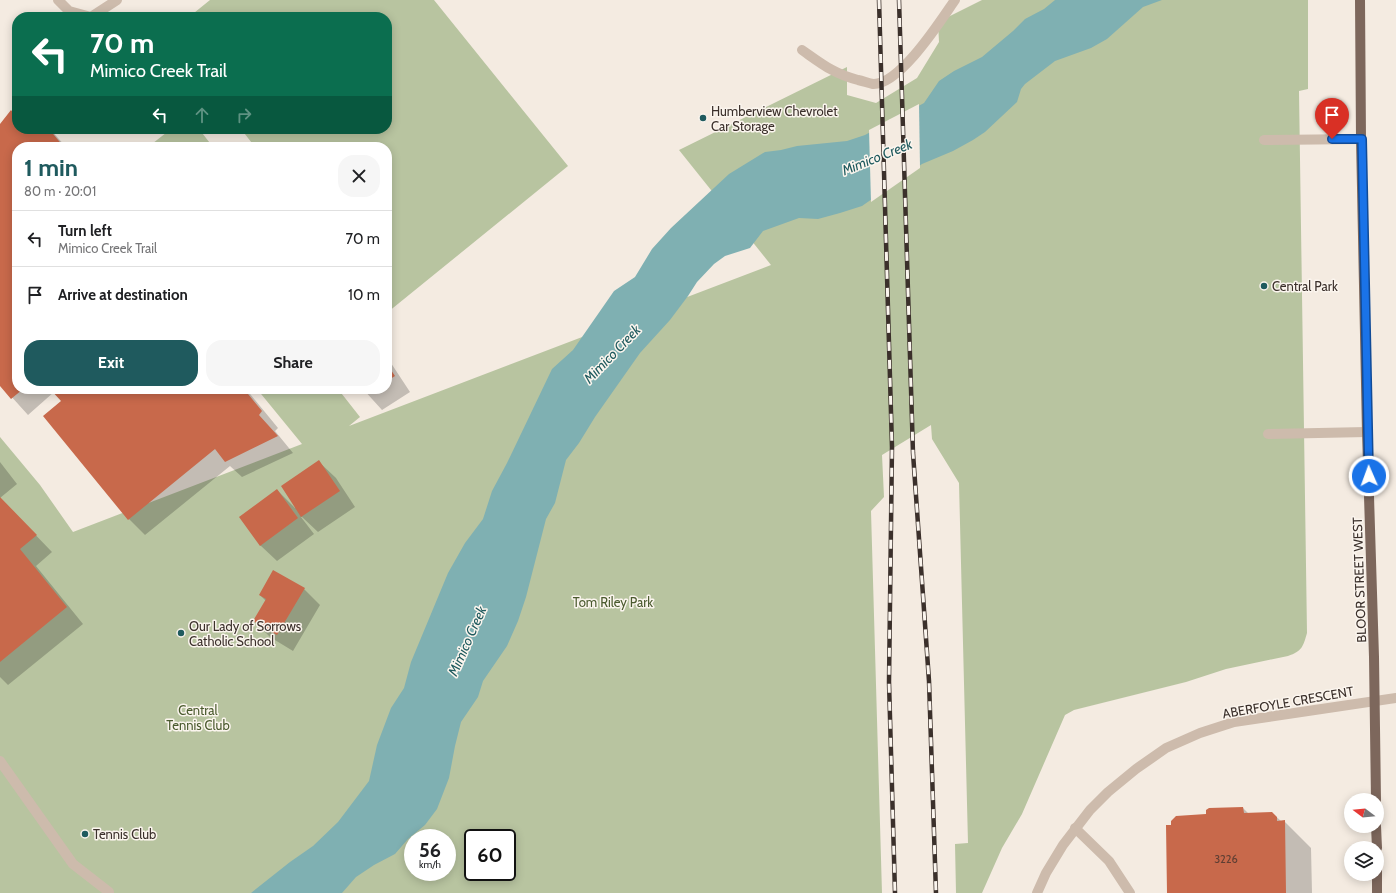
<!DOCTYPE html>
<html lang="en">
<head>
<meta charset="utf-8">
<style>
	:root { --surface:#fff; --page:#f6f6f6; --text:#202124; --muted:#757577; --line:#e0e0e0; --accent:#1f5a5e }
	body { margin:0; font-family:Cabin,sans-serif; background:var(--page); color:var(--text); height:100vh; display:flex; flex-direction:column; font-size:15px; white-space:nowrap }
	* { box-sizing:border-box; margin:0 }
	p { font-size:13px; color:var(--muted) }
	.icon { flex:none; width:22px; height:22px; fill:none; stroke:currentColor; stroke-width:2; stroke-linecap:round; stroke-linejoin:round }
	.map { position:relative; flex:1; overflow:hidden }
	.sheet { position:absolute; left:12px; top:142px; width:380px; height:252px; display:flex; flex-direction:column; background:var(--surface); border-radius:16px; box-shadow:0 2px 10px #0003 }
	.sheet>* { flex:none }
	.guide { position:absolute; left:12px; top:12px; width:380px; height:122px; border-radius:16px; box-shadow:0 2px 10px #0003; background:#0b6e4f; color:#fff; overflow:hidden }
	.needle { width:26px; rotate:286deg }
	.tools { position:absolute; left:1344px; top:793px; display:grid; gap:8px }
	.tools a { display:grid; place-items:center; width:40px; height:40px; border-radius:50%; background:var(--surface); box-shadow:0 2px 10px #0003; font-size:20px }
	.speed { position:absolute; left:404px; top:829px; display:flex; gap:8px; font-size:20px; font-weight:700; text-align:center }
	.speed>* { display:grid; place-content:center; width:52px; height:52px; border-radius:50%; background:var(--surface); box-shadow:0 2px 10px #0003; line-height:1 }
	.speed small { font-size:10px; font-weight:400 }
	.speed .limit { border:2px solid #111; border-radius:6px; background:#fff; color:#111 }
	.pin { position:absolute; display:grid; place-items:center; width:34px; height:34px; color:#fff; margin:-41px -17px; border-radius:50% 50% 50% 0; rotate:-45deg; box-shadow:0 0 4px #0007 }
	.pin .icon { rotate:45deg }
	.me { position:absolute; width:44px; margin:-22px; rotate:358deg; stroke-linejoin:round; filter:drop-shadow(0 0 3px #0008) }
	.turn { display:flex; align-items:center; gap:14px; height:84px; padding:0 12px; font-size:18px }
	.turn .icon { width:52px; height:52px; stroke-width:2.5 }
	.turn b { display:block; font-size:28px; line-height:34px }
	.lanes { display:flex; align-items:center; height:38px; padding:0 12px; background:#0003; justify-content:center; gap:20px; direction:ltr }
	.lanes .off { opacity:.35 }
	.round { display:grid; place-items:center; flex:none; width:42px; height:42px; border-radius:16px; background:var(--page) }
	.summary { display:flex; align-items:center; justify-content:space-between; height:68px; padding:0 12px }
	h1 { font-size:24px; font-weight:700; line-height:30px; color:var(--accent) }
	.primary-button { display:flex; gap:8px; margin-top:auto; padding:8px 12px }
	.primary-button a { flex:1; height:46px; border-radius:16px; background:var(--accent); color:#fff; font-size:16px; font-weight:700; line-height:46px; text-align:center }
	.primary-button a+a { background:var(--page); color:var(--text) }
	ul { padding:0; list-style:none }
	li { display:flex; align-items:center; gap:12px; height:56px; padding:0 12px; border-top:1px solid var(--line) }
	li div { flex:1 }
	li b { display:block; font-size:15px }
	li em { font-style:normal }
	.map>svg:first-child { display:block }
	.green { fill:#b8c4a0; fill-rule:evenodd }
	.water { fill:#7fb0b2 }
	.pier { fill:#f4ebe1 }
	.shadow { fill:#0003 }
	.building { fill:#c8694b }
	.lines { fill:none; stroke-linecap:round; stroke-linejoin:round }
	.lane { stroke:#cdbbac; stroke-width:10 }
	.street { stroke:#cdbbac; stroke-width:10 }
	.primary { stroke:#7d675c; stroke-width:10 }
	.rail-casing { stroke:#3b302b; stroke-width:4.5 }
	.rail { stroke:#fbf5ee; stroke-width:3; stroke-dasharray:9; stroke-linecap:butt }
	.route-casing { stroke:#114b97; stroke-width:10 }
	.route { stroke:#1a73e8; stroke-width:7 }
	.poi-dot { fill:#1f5a5e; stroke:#fbf5ee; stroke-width:1.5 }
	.labels { text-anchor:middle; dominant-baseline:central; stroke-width:3; stroke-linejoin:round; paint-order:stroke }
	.number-label { font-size:11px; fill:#5e3e33 }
	.poi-label { font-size:13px; fill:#3b302b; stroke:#fbf5ee; text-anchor:start }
	.street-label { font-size:13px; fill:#3b302b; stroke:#fbf5ee }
	.park-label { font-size:13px; fill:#4a5a2e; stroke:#fbf5ee }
	.water-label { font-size:14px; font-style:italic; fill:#1f5a5e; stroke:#fbf5ee }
</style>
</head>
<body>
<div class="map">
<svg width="1396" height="893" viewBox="0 0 1396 893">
	<rect width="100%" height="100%" fill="#f4ebe1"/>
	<path class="green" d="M 210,0 L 434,0 L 568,166 L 388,312 L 387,311 L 387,147 L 255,147 L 241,129 L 387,129 L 387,17 L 189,17 Z
		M 982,0 L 1308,0 L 1308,89 L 1299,91 L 1307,633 C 1303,647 1302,651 1288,656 L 1226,669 L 1186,682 L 1074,710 L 1065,715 L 1022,814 L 1002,848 L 982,893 L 956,893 L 955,844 L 968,843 L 959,483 L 932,439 L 931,425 L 882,455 L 884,497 L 871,511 L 882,893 L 0,893 L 0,437 L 40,485 L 73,532 L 302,444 L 257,389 L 338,389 L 360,417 L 349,426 L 771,265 L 679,150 L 847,67 L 847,95 L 876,103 L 917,78 L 939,42 L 938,22 ZM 413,838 L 447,838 L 447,872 L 413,872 ZM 473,838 L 507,838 L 507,872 L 473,872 Z
		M 171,129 L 199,129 L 213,147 L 148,147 Z"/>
	<path class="water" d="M 1055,0 L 1162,0 L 1143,7 L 1107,39 L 1091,48 L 1055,61 L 1025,84 L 1021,89 L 1017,102 L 985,132 L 973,140 L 953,151 L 922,164 L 862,206 L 840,213 L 818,219 L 799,218 L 763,231 L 750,248 L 725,256 L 714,264 L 697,282 L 688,296 L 670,320 L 640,353 L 595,417 L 579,443 L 566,460 L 555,503 L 546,519 L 526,597 L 518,621 L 507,646 L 483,681 L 478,697 L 461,722 L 455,746 L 449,778 L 437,809 L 425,825 L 408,839 L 395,854 L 374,865 L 356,877 L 342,893 L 251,893 L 290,862 L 313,846 L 338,822 L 369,781 L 377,745 L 391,708 L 404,688 L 411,662 L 448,573 L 465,543 L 483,519 L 492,491 L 507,463 L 552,369 L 573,350 L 614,291 L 635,277 L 652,249 L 671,228 L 729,174 L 765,152 L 781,150 L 797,146 L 847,141 L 865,135 L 924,103 L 939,81 L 954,71 L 982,57 L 1013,31 L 1025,19 L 1044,9 Z"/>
	<path class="pier" d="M 919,104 L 920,168 L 871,202 L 869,130 Z"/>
	<path class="shadow" d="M 11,111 L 17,117 L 17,129 L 28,129 L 30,132 L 34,129 L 50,129 L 66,147 L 17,147 L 17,389 L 246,389 L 278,428 L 275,431 L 293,453 L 242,477 L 230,466 L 145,535 L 129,519 L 44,416 L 62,401 L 54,392 L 28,415 L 0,384 L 0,125 Z
		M 387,357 L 410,392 L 382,410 L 363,389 L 387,389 Z
		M 0,462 L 17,484 L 0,498 L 52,552 L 36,566 L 83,624 L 8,685 L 0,677 Z
		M 319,462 L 336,478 L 355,507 L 318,532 L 302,517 L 301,517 L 314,534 L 277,561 L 260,545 L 277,490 L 295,508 Z
		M 304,589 L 320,605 L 293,651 L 270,637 L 254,621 L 266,601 L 260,595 Z
		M 1243,808 L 1248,813 L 1272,813 L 1281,821 L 1284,821 L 1311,848 L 1312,893 L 1168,893 L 1172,826 L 1207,815 Z"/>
	<path class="building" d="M 11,110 L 17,118 L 17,129 L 26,129 L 29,132 L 32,129 L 49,129 L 64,147 L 17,147 L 17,389 L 23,389 L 11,399 L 0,386 L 0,124 Z
		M 387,364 L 395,376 L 387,381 Z
		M 50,389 L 244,389 L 262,411 L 259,415 L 278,436 L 225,462 L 215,449 L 128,520 L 43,416 L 61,401 Z
		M 362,389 L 374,389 L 365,394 Z
		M 319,460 L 340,491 L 301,517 L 281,486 Z
		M 277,489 L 298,518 L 260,546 L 239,517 Z
		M 0,497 L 37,535 L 20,549 L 67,607 L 0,662 Z
		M 273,570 L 305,588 L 277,635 L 253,621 L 266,599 L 259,595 Z
		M 1243,807 L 1244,813 L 1272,812 L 1277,817 L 1277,821 L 1285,820 L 1286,893 L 1167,893 L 1166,825 L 1171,825 L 1171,821 L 1176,816 L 1206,814 L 1206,810 L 1209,808 Z"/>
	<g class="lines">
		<path class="lane" d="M 58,0 L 69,11 L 91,17 L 117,0
			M 802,50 C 822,64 834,74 858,80 C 863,81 868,83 873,84 C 900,85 941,20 955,0
			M 1264,140 L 1361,139
			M 1268,434 L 1367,432
			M 0,761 L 73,864 L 109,892
			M 1075,828 L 1109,861 L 1130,893"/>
		<path class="street" d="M 1037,893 L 1046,873 L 1063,845 L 1090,810 L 1108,792 L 1136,769 L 1166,748 L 1200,733 L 1234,722 L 1396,698"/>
		<path class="primary" d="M 1360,0 L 1361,139 L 1367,432 L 1374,657 L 1376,800
			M 1376,826 L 1377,848
			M 1377,869 L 1377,893"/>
		<g class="rail-casing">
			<path id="rail" d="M 879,0 L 892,447 L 889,682 L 895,893
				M 899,0 L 913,453 L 929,681 L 936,893"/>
		</g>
		<use href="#rail" class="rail"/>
	</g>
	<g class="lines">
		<g class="route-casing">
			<path id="route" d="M 1332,139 L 1362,139 L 1369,476"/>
		</g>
		<use href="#route" class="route"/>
	</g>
	<g class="poi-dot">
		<circle cx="703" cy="118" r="4"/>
		<circle cx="1264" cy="286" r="4"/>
		<circle cx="181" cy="633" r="4"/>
		<circle cx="85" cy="834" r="4"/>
	</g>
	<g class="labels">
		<g class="number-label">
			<text x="1226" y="859">3226</text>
		</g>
		<g class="poi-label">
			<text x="711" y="111">Humberview Chevrolet<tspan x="711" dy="15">Car Storage</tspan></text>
			<text x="1272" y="286">Central Park</text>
			<text x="189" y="626">Our Lady of Sorrows<tspan x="189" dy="15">Catholic School</tspan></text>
			<text x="93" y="834">Tennis Club</text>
		</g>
		<g class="street-label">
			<text transform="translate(1359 580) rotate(-92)">BLOOR STREET WEST</text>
			<text transform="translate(1288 702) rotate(-10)">ABERFOYLE CRESCENT</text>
		</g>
		<g class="park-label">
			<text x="613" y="602">Tom Riley Park</text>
			<text x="198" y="710">Central<tspan x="198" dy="15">Tennis Club</tspan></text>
		</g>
		<g class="water-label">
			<text transform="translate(877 157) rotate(-22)">Mimico Creek</text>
			<text transform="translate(612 354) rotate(-46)">Mimico Creek</text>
			<text transform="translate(467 641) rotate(-66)">Mimico Creek</text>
		</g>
	</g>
</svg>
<div class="tools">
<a><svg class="needle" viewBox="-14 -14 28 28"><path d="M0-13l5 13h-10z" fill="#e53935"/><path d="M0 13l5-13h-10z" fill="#757577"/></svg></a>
<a><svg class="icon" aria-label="layers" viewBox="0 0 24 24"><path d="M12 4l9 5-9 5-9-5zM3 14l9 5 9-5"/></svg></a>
</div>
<div class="speed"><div>56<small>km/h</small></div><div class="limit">60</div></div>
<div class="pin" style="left:1332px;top:139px;background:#d93025"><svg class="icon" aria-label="arrive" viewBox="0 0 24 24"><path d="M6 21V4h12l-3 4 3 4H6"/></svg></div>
<svg class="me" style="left:1369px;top:476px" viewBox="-20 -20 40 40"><circle r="17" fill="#1a73e8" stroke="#fff" stroke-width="3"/><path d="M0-11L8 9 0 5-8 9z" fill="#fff"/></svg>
<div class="guide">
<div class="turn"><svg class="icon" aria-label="left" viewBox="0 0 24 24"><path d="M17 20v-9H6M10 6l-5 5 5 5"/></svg><div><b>70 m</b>Mimico Creek Trail</div></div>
<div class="lanes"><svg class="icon" aria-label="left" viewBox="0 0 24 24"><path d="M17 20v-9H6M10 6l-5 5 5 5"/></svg><svg class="icon off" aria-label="ahead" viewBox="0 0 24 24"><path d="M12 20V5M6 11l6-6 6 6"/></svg><svg class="icon off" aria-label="right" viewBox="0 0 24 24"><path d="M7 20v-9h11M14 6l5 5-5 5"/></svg></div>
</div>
<section class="sheet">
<div class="summary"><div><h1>1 min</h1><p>80 m · 20:01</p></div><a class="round"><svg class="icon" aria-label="close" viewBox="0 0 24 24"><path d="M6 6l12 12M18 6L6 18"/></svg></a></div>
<ul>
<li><svg class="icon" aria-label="left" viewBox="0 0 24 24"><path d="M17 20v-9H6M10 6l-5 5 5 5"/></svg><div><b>Turn left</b><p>Mimico Creek Trail</p></div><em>70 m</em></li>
<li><svg class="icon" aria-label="arrive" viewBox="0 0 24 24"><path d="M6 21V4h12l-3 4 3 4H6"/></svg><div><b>Arrive at destination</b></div><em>10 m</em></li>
</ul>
<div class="primary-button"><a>Exit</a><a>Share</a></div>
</section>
</div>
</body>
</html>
